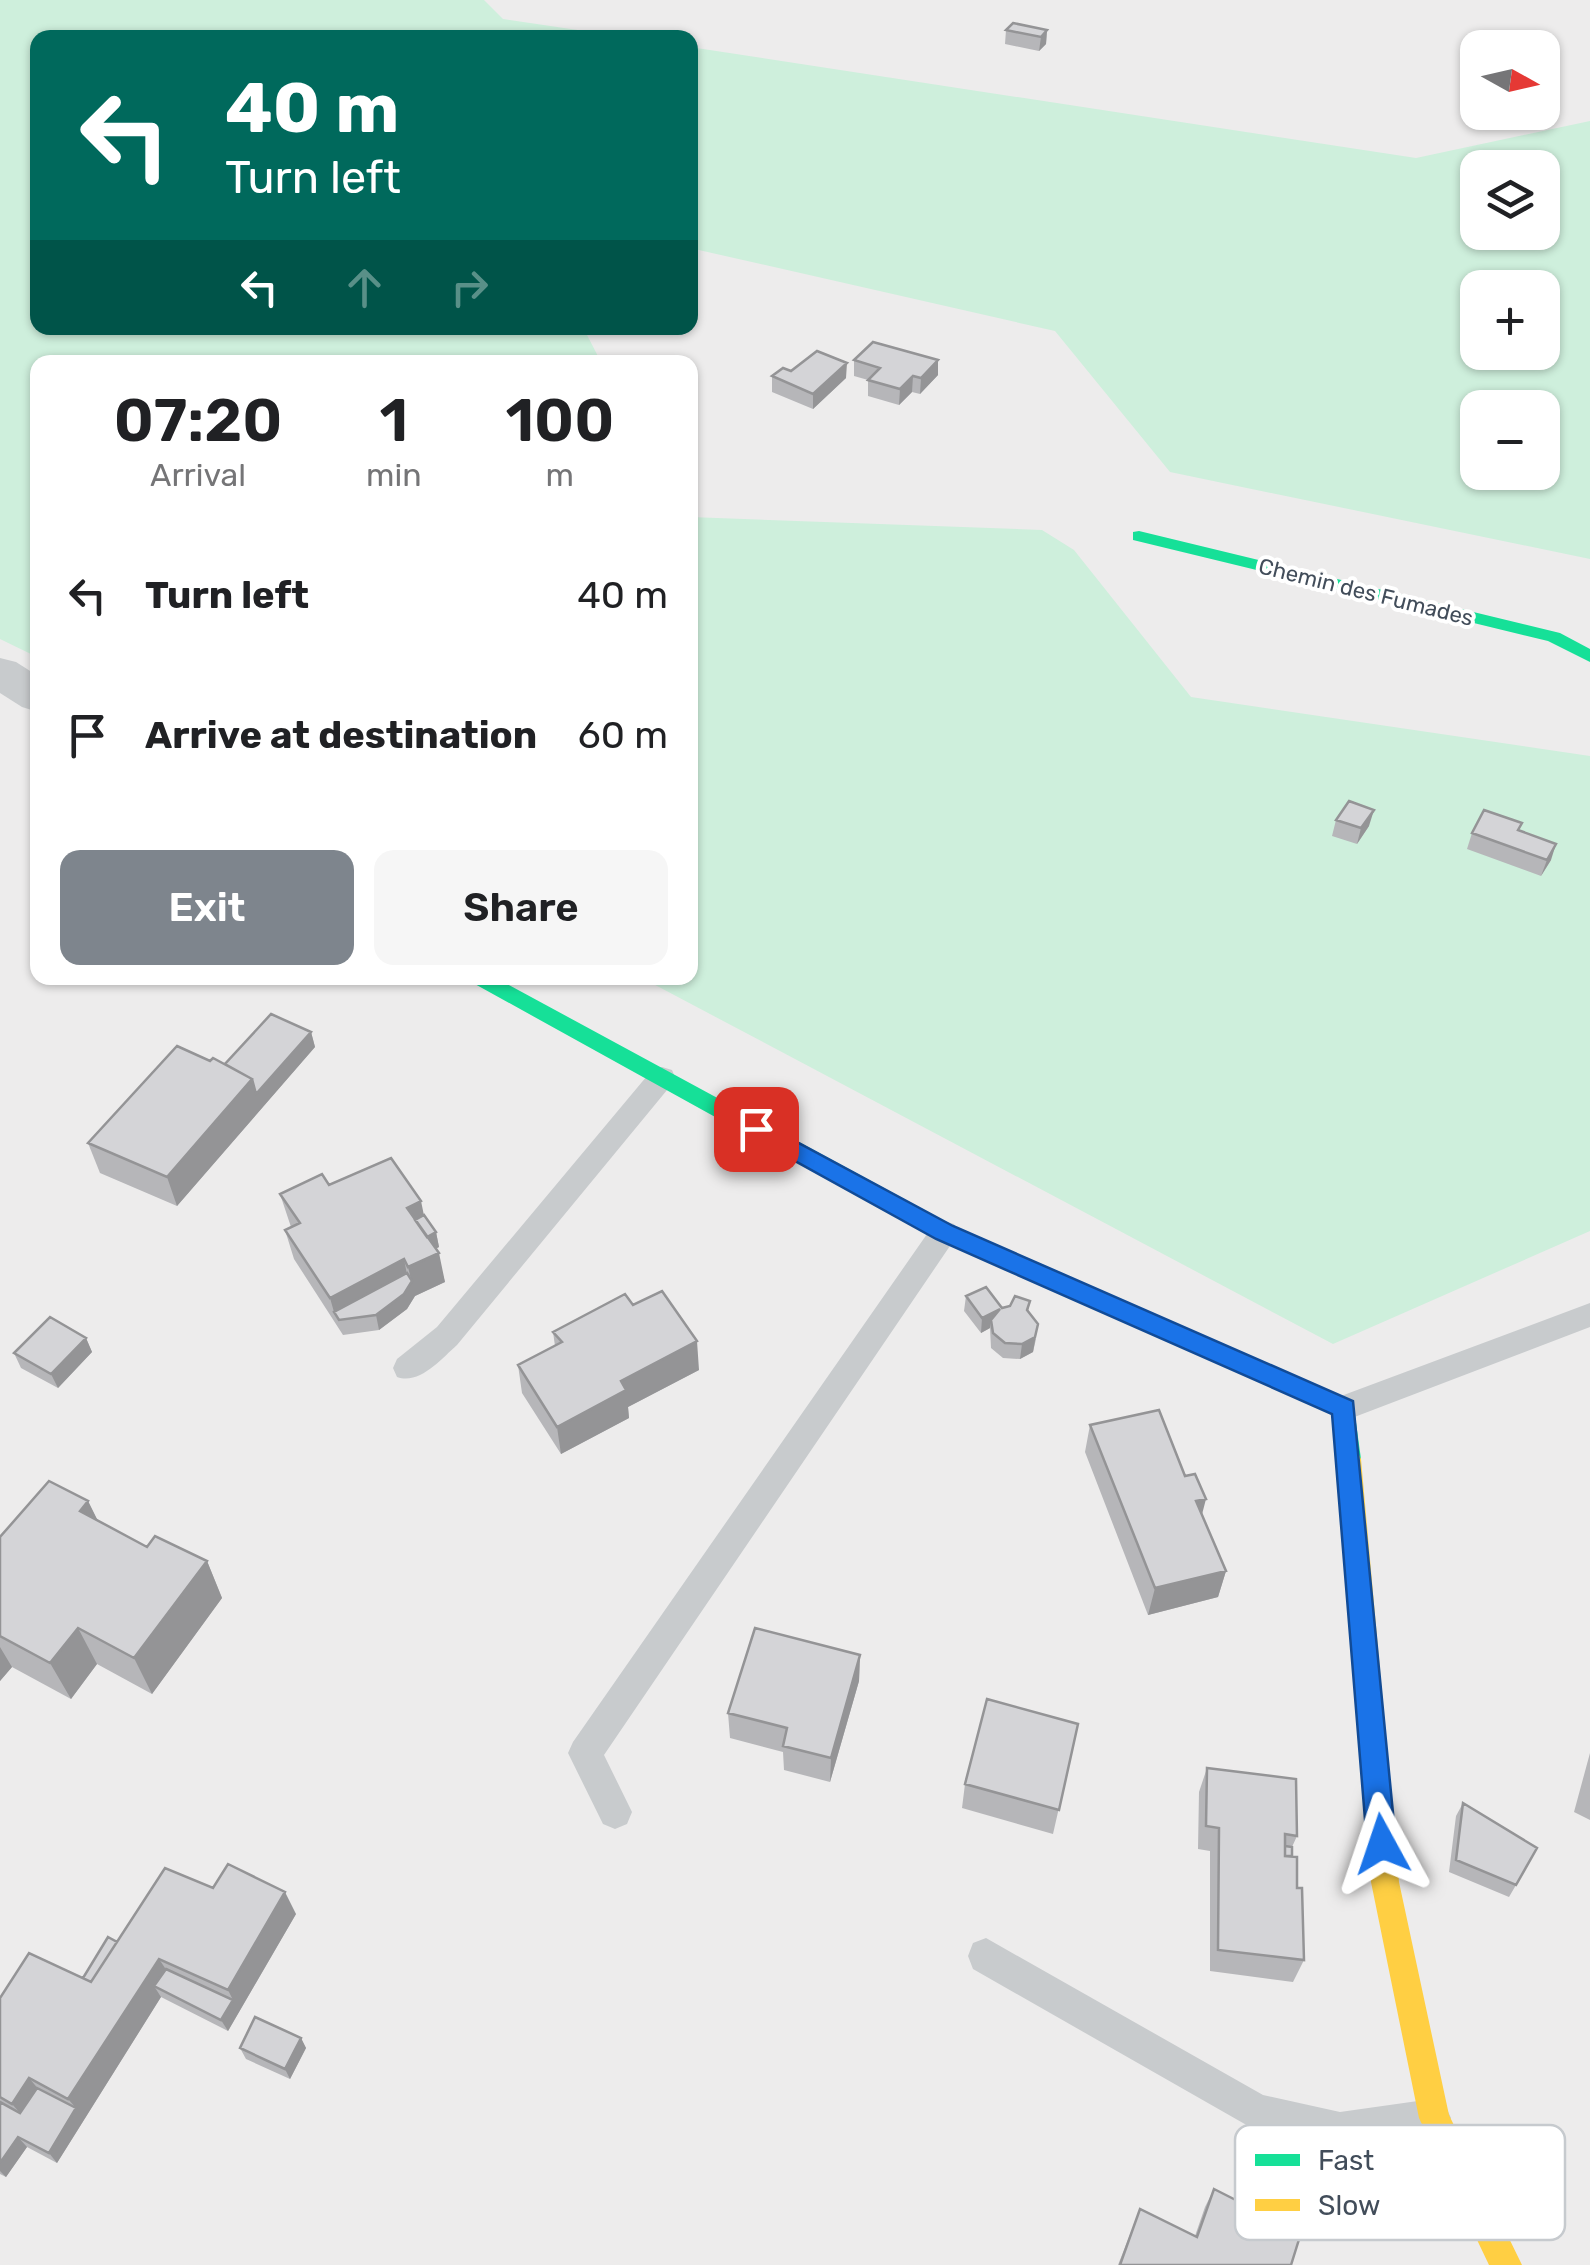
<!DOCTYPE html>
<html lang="en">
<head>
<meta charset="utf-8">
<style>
	:root { --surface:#fff; --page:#f6f6f6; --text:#202124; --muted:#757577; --accent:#7e858d }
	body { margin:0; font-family:Rubik,sans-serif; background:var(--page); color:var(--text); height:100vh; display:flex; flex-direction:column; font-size:38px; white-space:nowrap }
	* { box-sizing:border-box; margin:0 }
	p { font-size:32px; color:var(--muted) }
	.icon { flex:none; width:55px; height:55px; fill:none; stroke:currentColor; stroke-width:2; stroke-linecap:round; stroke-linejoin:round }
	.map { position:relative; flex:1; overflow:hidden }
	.side { position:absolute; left:30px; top:355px; width:668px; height:630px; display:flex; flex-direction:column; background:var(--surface); border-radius:20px; box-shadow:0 2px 8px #0004 }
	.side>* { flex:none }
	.banner { position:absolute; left:30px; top:30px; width:668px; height:305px; border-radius:20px; box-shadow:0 2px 8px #0004; background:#00695c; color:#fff; overflow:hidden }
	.needle { width:65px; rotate:98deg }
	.tools { position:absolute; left:1460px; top:30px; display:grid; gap:20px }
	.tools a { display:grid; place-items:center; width:100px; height:100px; border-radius:20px; background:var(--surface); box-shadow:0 2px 8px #0004; font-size:50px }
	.pin { position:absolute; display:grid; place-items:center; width:85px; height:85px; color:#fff; margin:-42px; border-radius:20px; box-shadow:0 5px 15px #0006 }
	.me { position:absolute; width:110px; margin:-55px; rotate:355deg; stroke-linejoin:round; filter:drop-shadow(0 0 8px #0008) }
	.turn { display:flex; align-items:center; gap:35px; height:210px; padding:0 30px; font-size:45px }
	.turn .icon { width:130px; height:130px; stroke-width:2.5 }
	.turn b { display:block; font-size:70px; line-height:85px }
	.lanes { display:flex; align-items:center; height:95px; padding:0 30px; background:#0003; justify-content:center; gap:50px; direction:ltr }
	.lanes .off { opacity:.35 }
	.eta { display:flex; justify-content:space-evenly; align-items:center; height:170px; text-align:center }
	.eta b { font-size:60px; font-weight:600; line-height:70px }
	.button { display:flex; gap:20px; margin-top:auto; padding:20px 30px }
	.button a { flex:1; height:115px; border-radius:20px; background:var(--accent); color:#fff; font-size:40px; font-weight:600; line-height:115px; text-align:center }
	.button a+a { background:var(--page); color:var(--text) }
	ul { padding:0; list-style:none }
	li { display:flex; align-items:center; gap:30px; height:140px; padding:0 30px }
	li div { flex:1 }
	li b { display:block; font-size:38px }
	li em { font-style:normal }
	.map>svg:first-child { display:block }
	.green { fill:#ceefdc; fill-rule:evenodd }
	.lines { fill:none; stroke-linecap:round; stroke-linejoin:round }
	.lane { fill:#c8cbcd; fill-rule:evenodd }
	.street { fill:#c8cbcd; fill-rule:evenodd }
	.fast { fill:#16e098; fill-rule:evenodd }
	.slow { fill:#ffcf43; fill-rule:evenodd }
	.wall { fill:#b6b6b9 }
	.shaded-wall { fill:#949496 }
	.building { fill:#d4d4d7; stroke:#949496; stroke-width:2.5 }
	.route { fill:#1a73e8; stroke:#114b97; stroke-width:2.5 }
	.labels { text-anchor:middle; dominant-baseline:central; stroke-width:8; stroke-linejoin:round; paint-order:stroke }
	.far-street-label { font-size:22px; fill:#424d5a; stroke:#fff }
	.key { fill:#fff; stroke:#c6cace; stroke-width:2.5 }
	.key-label { font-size:28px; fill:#424d5a }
</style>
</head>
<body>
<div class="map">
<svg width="1590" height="2265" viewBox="0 0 1590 2265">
	<rect width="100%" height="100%" fill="#edecec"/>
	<path class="green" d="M 0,0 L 484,0 L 503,19 L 625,37 L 38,38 L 38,328 L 591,328 L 587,335 L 601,362 L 38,362 L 37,657 L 0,639 Z
		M 690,47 L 1416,158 L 1590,121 L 1590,559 L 1170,472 L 1055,331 L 690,248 ZM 1478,168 L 1542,168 L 1542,232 L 1478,232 ZM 1478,288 L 1542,288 L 1542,352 L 1478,352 ZM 1478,408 L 1542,408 L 1542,472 L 1478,472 Z
		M 690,517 L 1042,530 L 1074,550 L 1191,697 L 1590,756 L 1590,1231 L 1333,1344 L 642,978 L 690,978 Z"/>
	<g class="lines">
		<path class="lane" d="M 662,1067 L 672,1070 L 675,1077 L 672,1084 L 457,1345 C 441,1359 420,1385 397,1377 L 393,1368 L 397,1359 L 437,1327 L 652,1070 Z
			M 944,1221 L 954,1224 L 958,1232 L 954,1240 L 604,1755 L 632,1812 L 627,1824 L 615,1829 L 603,1824 L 568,1753 L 573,1742 L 934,1224 Z
			M 1590,1303 L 1590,1327 L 1344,1421 L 1333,1417 L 1329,1408 L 1333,1399 Z
			M 986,1938 L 1263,2095 L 1340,2112 L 1432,2099 L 1445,2105 L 1451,2118 L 1445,2131 L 1432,2137 L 1340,2150 L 1257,2131 L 973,1969 L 968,1956 L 973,1943 Z"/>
		<path class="street" d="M 0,658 L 16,662 L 38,676 L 38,712 L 22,707 L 0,693 Z"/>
		<path class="fast" d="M 1139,531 L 1560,633 L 1590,649 L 1590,662 L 1548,641 L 1133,540 L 1133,532 Z
			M 470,978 L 496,978 L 952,1225 L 1353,1401 L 1361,1459 L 1357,1467 L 1348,1470 L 1339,1467 L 1332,1414 L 936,1239 L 473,983 Z"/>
		<path class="slow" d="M 1348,1448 L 1357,1451 L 1361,1459 L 1399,1882 L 1449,2115 L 1522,2265 L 1489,2265 L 1419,2118 L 1371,1882 L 1335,1459 L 1339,1451 Z"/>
	</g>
	<path class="wall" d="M 1006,30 L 1047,30 L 1046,44 L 1039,51 L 1005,44 Z
		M 854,360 L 938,360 L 938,375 L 920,394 L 912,392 L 899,405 L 868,396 L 868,380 L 854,376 Z
		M 791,371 L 846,378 L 813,409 L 772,392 L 772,376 Z
		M 1336,820 L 1369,826 L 1357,844 L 1332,836 Z
		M 1522,823 L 1519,830 L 1551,860 L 1541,876 L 1467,849 L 1472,833 Z
		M 311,1032 L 315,1047 L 177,1206 L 100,1173 L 88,1143 L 210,1061 L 225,1064 Z
		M 329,1185 L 424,1215 L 436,1232 L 439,1247 L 435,1249 L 445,1282 L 415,1296 L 407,1309 L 379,1330 L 343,1335 L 294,1259 L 285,1230 L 291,1227 L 280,1194 Z
		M 966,1296 L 1002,1308 L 1030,1301 L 1028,1312 L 1036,1339 L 1033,1352 L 1020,1359 L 1003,1358 L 991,1348 L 990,1328 L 981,1333 L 964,1311 Z
		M 633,1305 L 699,1370 L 628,1407 L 629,1418 L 561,1454 L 522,1393 L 518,1365 L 555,1346 L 553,1332 Z
		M 86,1338 L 92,1352 L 58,1388 L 21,1368 L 14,1353 Z
		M 1090,1425 L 1202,1515 L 1226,1571 L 1218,1597 L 1148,1615 L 1085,1452 Z
		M 88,1501 L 97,1520 L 147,1547 L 207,1561 L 222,1598 L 152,1694 L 97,1664 L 71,1699 L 12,1667 L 0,1681 L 0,1537 Z
		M 860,1655 L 859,1681 L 830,1782 L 784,1770 L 783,1752 L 730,1738 L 728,1713 Z
		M 1078,1724 L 1053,1834 L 962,1808 L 965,1784 Z
		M 1590,1753 L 1590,1820 L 1574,1812 Z
		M 1207,1768 L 1297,1836 L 1292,1847 L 1292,1856 L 1297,1888 L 1304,1960 L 1293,1982 L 1210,1971 L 1210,1851 L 1198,1849 L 1199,1792 Z
		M 1463,1803 L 1516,1885 L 1509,1897 L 1449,1872 L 1456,1816 Z
		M 213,1888 L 296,1914 L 228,2031 L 161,1997 L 57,2163 L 27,2147 L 6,2177 L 0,2174 L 0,1998 L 83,1978 L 117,1942 Z
		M 301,2038 L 306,2048 L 290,2079 L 246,2059 L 240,2048 Z
		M 1214,2189 L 1291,2265 L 1118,2265 L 1140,2209 L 1195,2236 L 1205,2207 Z"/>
	<path class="shaded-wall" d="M 1047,30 L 1046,44 L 1039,51 L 1041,37 Z
		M 938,360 L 938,375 L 920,394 L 921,378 Z
		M 847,363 L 846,378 L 813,409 L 813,394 Z
		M 913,376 L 912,392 L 899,405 L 900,389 Z
		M 1374,810 L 1369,826 L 1357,844 L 1361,828 Z
		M 1556,844 L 1551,860 L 1541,876 L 1547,860 Z
		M 311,1032 L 315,1047 L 177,1206 L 167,1177 L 252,1079 Z
		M 421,1201 L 427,1230 L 419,1235 L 407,1208 Z
		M 436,1232 L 439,1247 L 426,1254 L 422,1239 Z
		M 439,1253 L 445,1282 L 415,1296 L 408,1267 Z
		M 404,1259 L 409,1285 L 412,1281 L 415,1296 L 407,1309 L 379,1330 L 376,1315 L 334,1312 L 330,1298 Z
		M 1000,1309 L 991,1320 L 990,1328 L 981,1333 L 982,1318 Z
		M 1038,1324 L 1033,1352 L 1020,1359 L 1022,1344 Z
		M 86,1338 L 92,1352 L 58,1388 L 51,1374 Z
		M 697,1341 L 699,1370 L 628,1407 L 629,1418 L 561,1454 L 557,1427 L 621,1381 Z
		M 1206,1499 L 1199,1526 L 1196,1501 Z
		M 88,1501 L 107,1539 L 80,1511 Z
		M 207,1561 L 222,1598 L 152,1694 L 134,1658 Z
		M 1226,1571 L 1218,1597 L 1148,1615 L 1155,1588 Z
		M 78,1628 L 97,1664 L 71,1699 L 50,1663 Z
		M 0,1647 L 12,1667 L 0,1681 Z
		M 860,1655 L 859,1681 L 830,1782 L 831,1758 Z
		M 285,1892 L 296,1914 L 228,2031 L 221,2020 L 233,2000 L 228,1990 Z
		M 159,1959 L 173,1980 L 154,1986 L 161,1997 L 57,2163 L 49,2153 L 76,2108 L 68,2099 Z
		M 301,2038 L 306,2048 L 290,2079 L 285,2069 Z
		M 29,2078 L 46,2098 L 29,2123 L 12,2104 Z
		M 18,2137 L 27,2147 L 6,2177 L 0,2171 L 0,2163 Z"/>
	<path class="building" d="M 1013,23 L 1047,30 L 1041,37 L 1006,30 Z
		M 873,342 L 938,360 L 921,378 L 913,376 L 900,389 L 868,380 L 880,368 L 854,360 Z
		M 817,351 L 847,363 L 813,394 L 772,376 L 783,368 L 791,371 Z
		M 1349,801 L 1374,810 L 1361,828 L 1336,820 Z
		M 1484,810 L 1522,823 L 1518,830 L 1556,844 L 1547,860 L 1472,833 Z
		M 271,1014 L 311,1032 L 256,1094 L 252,1079 L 225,1064 Z
		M 177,1046 L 210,1061 L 213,1058 L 252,1079 L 167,1177 L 88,1143 Z
		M 391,1158 L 421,1201 L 407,1208 L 439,1253 L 408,1267 L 404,1259 L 330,1298 L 285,1230 L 300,1223 L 280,1194 L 322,1174 L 329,1185 Z
		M 424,1215 L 436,1232 L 427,1237 L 415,1220 Z
		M 407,1273 L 412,1281 L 404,1294 L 376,1315 L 339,1320 L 334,1312 Z
		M 986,1287 L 1002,1308 L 1010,1306 L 1015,1296 L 1030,1301 L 1027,1310 L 1038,1324 L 1035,1337 L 1022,1344 L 1005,1343 L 993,1333 L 991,1320 L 1000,1309 L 982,1318 L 966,1296 Z
		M 662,1291 L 697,1341 L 621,1381 L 626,1390 L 557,1427 L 518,1365 L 562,1342 L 553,1332 L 625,1294 L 633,1305 Z
		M 50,1317 L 86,1338 L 51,1374 L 14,1353 Z
		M 1159,1410 L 1185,1476 L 1195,1474 L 1206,1499 L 1196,1501 L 1226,1571 L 1155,1588 L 1090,1425 Z
		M 49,1481 L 88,1501 L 80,1511 L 147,1547 L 155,1536 L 207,1561 L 134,1658 L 78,1628 L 50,1663 L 0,1636 L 0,1537 Z
		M 755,1628 L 860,1655 L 831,1758 L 783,1746 L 787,1728 L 728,1713 Z
		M 987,1699 L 1078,1724 L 1059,1810 L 965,1784 Z
		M 1207,1768 L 1296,1779 L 1297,1836 L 1285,1834 L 1285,1856 L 1297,1857 L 1297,1888 L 1302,1888 L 1304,1960 L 1218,1950 L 1219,1828 L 1206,1826 Z
		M 1463,1803 L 1537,1848 L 1516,1885 L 1456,1860 Z
		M 1285,1846 L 1292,1847 L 1292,1856 L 1285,1856 Z
		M 228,1864 L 285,1892 L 228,1990 L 159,1959 L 68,2099 L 29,2078 L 12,2104 L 0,2097 L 0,1998 L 29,1953 L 91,1982 L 165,1868 L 213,1888 Z
		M 108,1937 L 117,1942 L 91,1982 L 83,1978 Z
		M 166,1969 L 233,2000 L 221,2020 L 154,1986 Z
		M 255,2017 L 301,2038 L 285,2069 L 240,2048 Z
		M 37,2088 L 76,2108 L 49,2153 L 18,2137 L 0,2163 L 0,2102 L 20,2113 Z
		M 1214,2189 L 1301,2233 L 1291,2265 L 1120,2265 L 1140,2209 L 1197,2237 Z"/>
	<path class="route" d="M 756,1120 L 953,1226 L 1353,1401 L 1396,1844 L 1392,1854 L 1382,1859 L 1372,1854 L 1367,1844 L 1332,1414 L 936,1239 L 748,1135 L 744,1129 Z"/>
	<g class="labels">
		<g class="far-street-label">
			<text transform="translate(1366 592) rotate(14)">Chemin des Fumades</text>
		</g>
	</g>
	<rect x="1235" y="2125" width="330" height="115" rx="15" class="key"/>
	<rect x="1255" y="2154" width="45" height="12" fill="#16e098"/>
	<rect x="1255" y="2199" width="45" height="12" fill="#ffcf43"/>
	<g class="key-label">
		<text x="1318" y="2170">Fast</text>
		<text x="1318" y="2215">Slow</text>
	</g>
</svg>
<div class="tools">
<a><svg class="needle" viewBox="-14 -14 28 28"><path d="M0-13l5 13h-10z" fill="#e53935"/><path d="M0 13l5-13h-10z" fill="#757577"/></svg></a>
<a><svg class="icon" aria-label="layers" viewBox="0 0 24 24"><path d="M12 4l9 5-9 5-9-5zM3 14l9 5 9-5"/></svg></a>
<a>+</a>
<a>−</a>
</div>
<div class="pin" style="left:756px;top:1129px;background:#d93025"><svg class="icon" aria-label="arrive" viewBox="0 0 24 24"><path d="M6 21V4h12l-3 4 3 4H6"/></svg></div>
<svg class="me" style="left:1382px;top:1844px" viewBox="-20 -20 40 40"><path d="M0-17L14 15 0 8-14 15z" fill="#1a73e8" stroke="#fff" stroke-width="4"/></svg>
<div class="banner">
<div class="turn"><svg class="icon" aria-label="left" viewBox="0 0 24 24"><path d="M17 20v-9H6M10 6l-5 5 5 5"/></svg><div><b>40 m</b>Turn left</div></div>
<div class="lanes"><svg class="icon" aria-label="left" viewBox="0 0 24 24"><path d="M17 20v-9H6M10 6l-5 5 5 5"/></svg><svg class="icon off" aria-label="ahead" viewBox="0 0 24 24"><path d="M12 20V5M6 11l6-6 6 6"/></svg><svg class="icon off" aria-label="right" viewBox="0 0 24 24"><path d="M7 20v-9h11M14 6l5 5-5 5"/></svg></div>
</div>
<section class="side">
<div class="eta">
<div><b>07:20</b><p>Arrival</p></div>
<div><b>1</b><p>min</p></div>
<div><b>100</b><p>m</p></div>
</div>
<ul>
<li><svg class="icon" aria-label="left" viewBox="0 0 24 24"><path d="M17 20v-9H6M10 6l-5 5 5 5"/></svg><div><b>Turn left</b></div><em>40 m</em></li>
<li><svg class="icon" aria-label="arrive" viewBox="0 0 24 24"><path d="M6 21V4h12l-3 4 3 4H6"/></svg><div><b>Arrive at destination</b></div><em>60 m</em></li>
</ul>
<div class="button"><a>Exit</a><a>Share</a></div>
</section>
</div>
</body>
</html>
